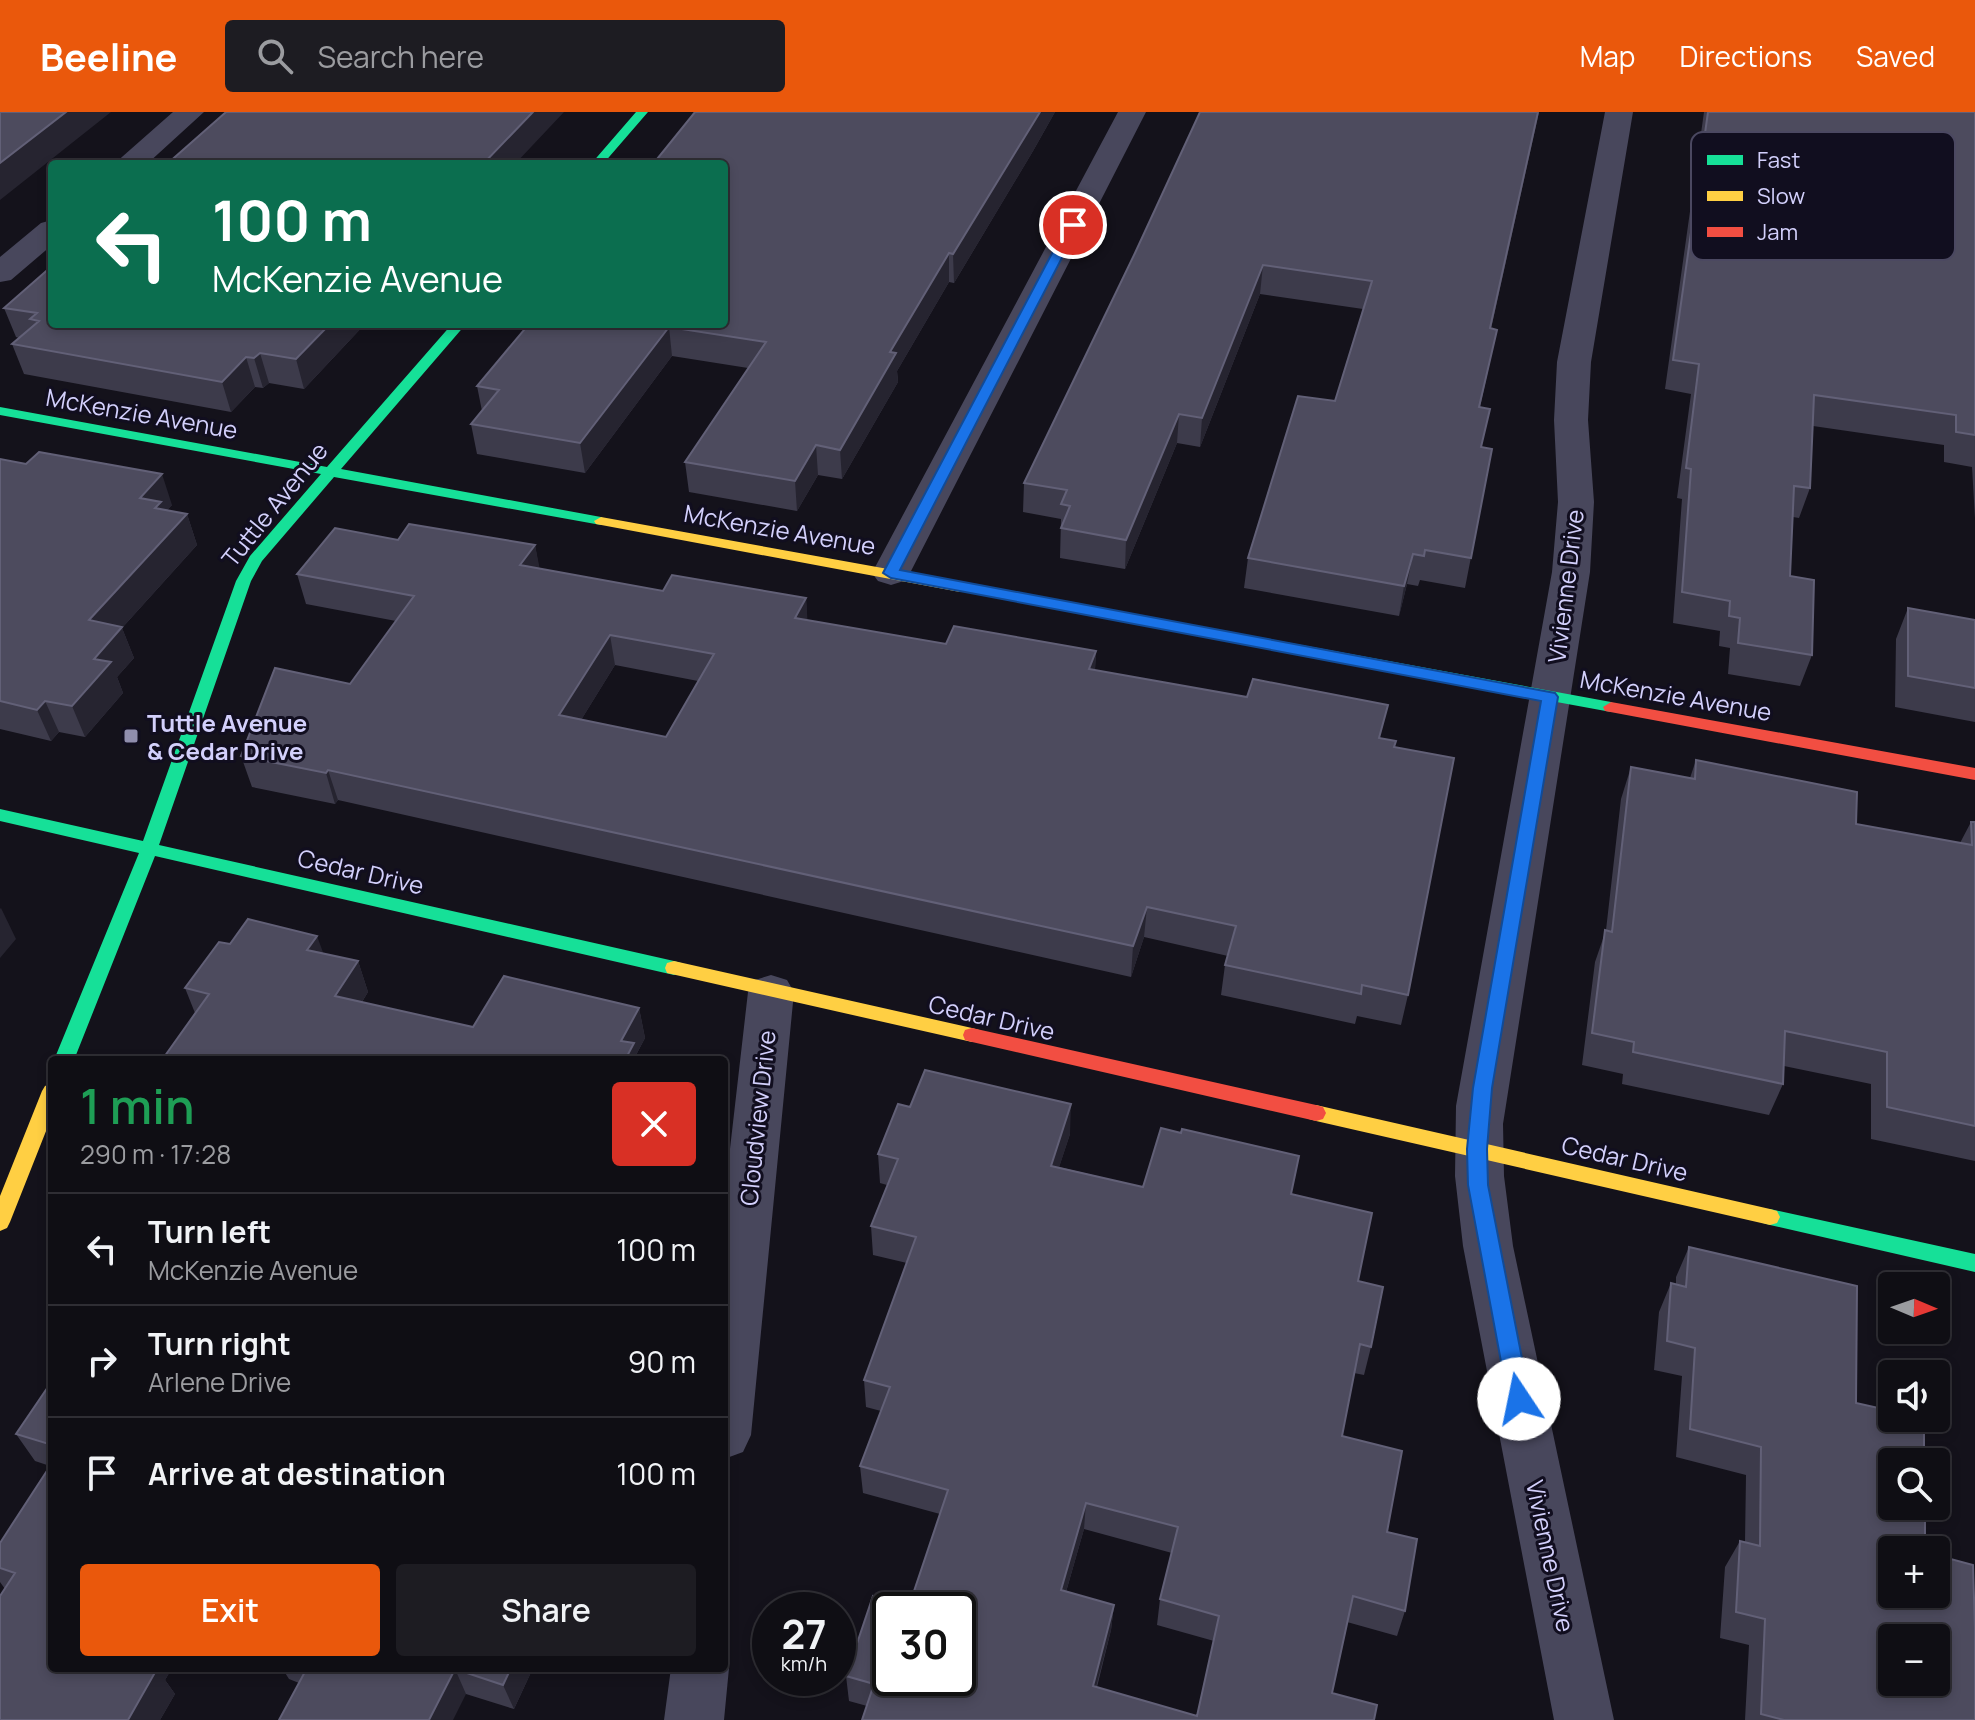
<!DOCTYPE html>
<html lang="en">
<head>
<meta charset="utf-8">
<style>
	:root { --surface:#0f0e14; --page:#1d1c22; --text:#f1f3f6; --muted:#9b9ca0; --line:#2f2e34; --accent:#ea580c }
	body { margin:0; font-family:Manrope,sans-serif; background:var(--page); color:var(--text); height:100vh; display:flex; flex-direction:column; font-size:30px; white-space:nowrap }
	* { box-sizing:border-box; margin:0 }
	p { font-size:26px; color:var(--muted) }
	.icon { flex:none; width:44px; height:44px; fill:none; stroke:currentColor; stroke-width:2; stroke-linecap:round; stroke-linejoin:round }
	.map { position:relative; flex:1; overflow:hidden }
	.sheet { position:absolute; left:48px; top:944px; width:680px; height:616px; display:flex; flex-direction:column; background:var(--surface); border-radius:8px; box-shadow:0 4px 12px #0003,0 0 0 2px var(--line) }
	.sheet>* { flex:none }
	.hud { position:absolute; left:48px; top:48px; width:680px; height:168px; border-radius:8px; box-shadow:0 4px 12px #0003,0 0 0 2px var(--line); background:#0b6e4f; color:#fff; overflow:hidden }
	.needle { width:52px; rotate:92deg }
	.buttons { position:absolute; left:1878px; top:1160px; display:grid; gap:16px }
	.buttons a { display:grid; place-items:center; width:72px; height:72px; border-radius:8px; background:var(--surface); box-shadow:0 4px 12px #0003,0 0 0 2px var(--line); font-size:40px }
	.speed { position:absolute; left:752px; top:1480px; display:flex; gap:16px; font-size:40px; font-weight:700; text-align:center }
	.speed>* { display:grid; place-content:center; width:104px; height:104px; border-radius:50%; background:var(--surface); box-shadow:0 4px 12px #0003,0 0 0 2px var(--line); line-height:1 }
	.speed small { font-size:20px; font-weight:400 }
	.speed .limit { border:4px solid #111; border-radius:12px; background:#fff; color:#111 }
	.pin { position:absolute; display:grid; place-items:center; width:68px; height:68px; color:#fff; margin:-34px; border:4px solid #fff; border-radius:50%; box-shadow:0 2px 8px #0007 }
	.me { position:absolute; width:88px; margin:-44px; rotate:349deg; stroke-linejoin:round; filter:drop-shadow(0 0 6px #0008) }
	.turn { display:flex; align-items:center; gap:28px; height:168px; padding:0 32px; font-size:36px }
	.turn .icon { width:104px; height:104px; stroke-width:2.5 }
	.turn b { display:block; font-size:56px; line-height:68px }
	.round { display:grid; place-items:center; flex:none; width:84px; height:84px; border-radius:8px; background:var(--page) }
	.overview { display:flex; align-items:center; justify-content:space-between; height:136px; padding:0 32px }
	h1 { font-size:48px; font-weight:600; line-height:60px; color:#1e9e55 }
	.button { display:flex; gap:16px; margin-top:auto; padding:16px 32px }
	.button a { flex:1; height:92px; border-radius:8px; background:var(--accent); color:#fff; font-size:32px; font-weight:600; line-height:92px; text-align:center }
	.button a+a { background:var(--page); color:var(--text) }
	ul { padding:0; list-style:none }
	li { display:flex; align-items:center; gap:24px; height:112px; padding:0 32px; border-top:2px solid var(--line) }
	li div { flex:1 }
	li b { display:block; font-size:30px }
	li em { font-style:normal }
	header { display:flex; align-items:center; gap:48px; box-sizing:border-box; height:112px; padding:0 40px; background:var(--accent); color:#fff }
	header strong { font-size:38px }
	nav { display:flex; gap:44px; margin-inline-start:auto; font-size:28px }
	.search { width:560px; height:72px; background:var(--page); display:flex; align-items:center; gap:20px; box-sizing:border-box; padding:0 28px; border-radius:8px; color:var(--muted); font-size:30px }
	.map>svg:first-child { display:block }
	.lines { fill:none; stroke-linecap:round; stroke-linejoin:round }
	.street { fill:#48475c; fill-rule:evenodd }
	.fast { fill:#16e098; fill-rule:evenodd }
	.slow { fill:#ffcf43; fill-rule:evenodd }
	.jam { fill:#f24e42; fill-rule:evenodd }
	.wall { fill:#3d3b4b; fill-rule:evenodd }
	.shaded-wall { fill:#262430 }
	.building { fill:#4d4b5e; stroke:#626077; stroke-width:2; fill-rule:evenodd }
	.route { fill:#1a73e8; stroke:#114b97; stroke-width:2 }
	.poi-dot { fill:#908ead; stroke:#110e1f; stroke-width:3 }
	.labels { text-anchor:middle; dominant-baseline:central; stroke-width:6; stroke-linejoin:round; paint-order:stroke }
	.street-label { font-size:24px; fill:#d3d0fc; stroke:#110e1f }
	.poi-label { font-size:24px; font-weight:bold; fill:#d3d0fc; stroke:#110e1f; text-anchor:start }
	.key { fill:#110e1f; stroke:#4b4861; stroke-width:2 }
	.key-label { font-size:22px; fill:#d3d0fc }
</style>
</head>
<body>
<header>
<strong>Beeline</strong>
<div class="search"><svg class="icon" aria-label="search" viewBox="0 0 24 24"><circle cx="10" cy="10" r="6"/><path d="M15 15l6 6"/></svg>Search here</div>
<nav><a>Map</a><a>Directions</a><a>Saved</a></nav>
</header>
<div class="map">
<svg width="1975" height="1608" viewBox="0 0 1975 1608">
	<rect width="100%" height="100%" fill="#14121b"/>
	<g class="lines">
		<path class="street" d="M 173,0 L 204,0 L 147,52 L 114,52 Z
			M 1118,0 L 1146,0 L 910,461 L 904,469 L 891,473 L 878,469 L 872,461 Z
			M 1605,0 L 1633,0 L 1591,250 L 1588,308 L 1594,390 L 1590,460 L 1503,1012 L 1504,1064 L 1513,1134 L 1614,1608 L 1554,1608 L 1463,1134 L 1455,1064 L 1456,994 L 1552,460 L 1558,390 L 1554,308 L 1557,250 Z
			M 52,108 L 52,133 L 11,168 L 0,170 L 0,145 L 41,111 Z
			M 771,863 L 787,868 L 794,880 L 751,1323 L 743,1340 L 724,1347 L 724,1089 L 748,880 L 755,868 Z
			M 724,1543 L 729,1556 L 724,1608 L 664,1608 L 671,1556 L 724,1556 Z"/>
		<path class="fast" d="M 636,0 L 648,0 L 603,52 L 591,52 Z
			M 452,212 L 466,212 L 341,357 L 601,405 L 608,409 L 601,413 L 334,365 L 262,449 L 251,469 L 159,733 L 674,849 L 681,851 L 683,856 L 681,861 L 674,863 L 155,744 L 74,948 L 54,948 L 139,741 L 0,709 L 0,697 L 143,729 L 236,469 L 250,444 L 321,362 L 0,303 L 0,295 L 327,355 Z
			M 1247,523 L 1611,590 L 1619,595 L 1611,600 L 1241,532 L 1239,528 L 1241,524 Z
			M 1770,1097 L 1975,1142 L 1975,1160 L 1770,1113 L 1763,1111 L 1760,1105 L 1763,1099 Z"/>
		<path class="slow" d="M 601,405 L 960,470 L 968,475 L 960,480 L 596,412 L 594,409 Z
			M 674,849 L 972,916 L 979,918 L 981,923 L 979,928 L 972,930 L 667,861 L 665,856 L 667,851 Z
			M 52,971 L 52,1004 L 10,1110 L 7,1116 L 0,1119 L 0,1084 L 42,979 L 45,974 Z
			M 1316,993 L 1770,1097 L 1777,1099 L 1780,1105 L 1777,1111 L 1770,1113 L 1316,1009 L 1309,1007 L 1306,1001 L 1309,995 Z"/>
		<path class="jam" d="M 960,470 L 1247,523 L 1255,528 L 1247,533 L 955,478 L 952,475 Z
			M 1611,590 L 1975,656 L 1975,668 L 1605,599 L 1603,595 Z
			M 972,916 L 1316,993 L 1323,995 L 1326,1001 L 1323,1007 L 1316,1009 L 972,930 L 965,928 L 963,923 L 965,918 Z"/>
	</g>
	<path class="wall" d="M 695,0 L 1055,0 L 1033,39 L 954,171 L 949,170 L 897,259 L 898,270 L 842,367 L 818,363 L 797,399 L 689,380 L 685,350 L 748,256 L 672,244 L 585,361 L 477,342 L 471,312 L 482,299 L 477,274 L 529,212 L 724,212 Z
		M 1539,0 L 1491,217 L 1497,218 L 1480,295 L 1482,335 L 1492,337 L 1465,476 L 1420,468 L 1418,474 L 1407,472 L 1399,504 L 1244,476 L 1248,446 L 1335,289 L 1363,197 L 1260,182 L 1200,335 L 1177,331 L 1125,457 L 1060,446 L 1061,407 L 1023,400 L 1024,371 L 1135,141 Z
		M 1704,0 L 1975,0 L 1975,406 L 1972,355 L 1944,350 L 1944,333 L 1813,314 L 1810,376 L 1799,406 L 1793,405 L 1790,464 L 1812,543 L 1800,574 L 1728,562 L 1730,536 L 1719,534 L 1720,519 L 1673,511 L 1682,387 L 1677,386 L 1691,282 L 1665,277 Z
		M 52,154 L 52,212 L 365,212 L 304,277 L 269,271 L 263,276 L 255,275 L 231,300 L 24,262 L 12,232 L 19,226 L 16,225 L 4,196 Z
		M 0,347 L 172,393 L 167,398 L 187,402 L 197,433 L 122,516 L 134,546 L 117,565 L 123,581 L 85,625 L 59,620 L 51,629 L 0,617 Z
		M 398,428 L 535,433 L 539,457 L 663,479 L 806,486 L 807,508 L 946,532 L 1096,539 L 1095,558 L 1381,627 L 1395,635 L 1408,883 L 1401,913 L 1357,904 L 1355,912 L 1221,883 L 1225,853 L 1228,844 L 1144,825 L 1131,865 L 338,688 L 335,692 L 252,675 L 241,644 L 350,572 L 396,509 L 306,492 L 297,462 ZM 615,553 L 698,569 L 666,625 L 581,608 Z
		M 1908,496 L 1975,508 L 1975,610 L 1895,595 L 1896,527 Z
		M 1696,648 L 1856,712 L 1960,731 L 1971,710 L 1975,710 L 1975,1049 L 1871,1027 L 1871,972 L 1784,954 L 1783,972 L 1769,1003 L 1622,972 L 1623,962 L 1582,953 L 1595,850 L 1606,818 L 1621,687 L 1631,655 L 1690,666 Z
		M 230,832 L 324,842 L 358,849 L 368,880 L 362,890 L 473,915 L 639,896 L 645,926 L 636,943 L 637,948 L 162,948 L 195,901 L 185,876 Z
		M 910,995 L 1070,1022 L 1059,1055 L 1143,1075 L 1292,1082 L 1358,1169 L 1371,1235 L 1364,1263 L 1354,1261 L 1342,1324 L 1387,1420 L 1405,1499 L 1397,1524 L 1347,1510 L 1332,1581 L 1374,1608 L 862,1608 L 867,1594 L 849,1589 L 846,1564 L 909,1494 L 940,1402 L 863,1381 L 860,1354 L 881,1299 L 866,1295 L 864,1268 L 907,1151 L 873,1143 L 871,1114 L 887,1073 L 880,1071 L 878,1042 ZM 1084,1417 L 1172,1441 L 1160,1487 L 1157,1513 L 1214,1529 L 1197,1604 L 1097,1575 L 1111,1518 L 1114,1493 L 1066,1480 Z
		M 1689,1135 L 1856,1291 L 1892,1438 L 1975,1608 L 1745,1608 L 1749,1533 L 1720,1526 L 1725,1455 L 1740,1429 L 1745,1430 L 1746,1363 L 1676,1345 L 1682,1264 L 1654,1258 L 1659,1200 L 1671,1171 L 1676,1172 L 1676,1165 Z
		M 52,1269 L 52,1556 L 172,1556 L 165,1568 L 175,1582 L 160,1608 L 0,1608 L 5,1477 L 0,1470 L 0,1431 L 50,1354 L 35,1349 L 16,1322 Z
		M 282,1556 L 533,1556 L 514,1597 L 466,1582 L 299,1571 L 289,1567 Z"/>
	<path class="shaded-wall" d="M 66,0 L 111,0 L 0,88 L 0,51 Z
		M 533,0 L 564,0 L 515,52 L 483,52 Z
		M 1040,0 L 1055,0 L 1033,39 L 954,171 L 953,142 Z
		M 949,141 L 949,170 L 897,259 L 898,270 L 842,367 L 840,338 L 890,240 Z
		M 1263,153 L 1260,182 L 1200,335 L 1202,306 Z
		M 330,212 L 365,212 L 304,277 L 296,247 Z
		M 669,215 L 672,244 L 585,361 L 580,331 Z
		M 260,241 L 269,271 L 263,276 L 254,246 Z
		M 246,245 L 255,275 L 231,300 L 222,270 Z
		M 1179,302 L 1177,331 L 1125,457 L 1126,428 Z
		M 816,333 L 818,363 L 797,399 L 795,369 Z
		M 162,362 L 172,393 L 165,401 L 187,402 L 197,433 L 122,516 L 134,546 L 117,565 L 123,581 L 85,625 L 72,594 L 94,547 L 89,508 L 140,386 Z
		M 535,433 L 541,463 L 520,453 Z
		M 1413,442 L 1407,472 L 1399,504 L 1404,474 Z
		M 806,486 L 808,516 L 795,506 Z
		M 610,523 L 615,553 L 565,634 L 559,603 Z
		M 1096,539 L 1094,569 L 1089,557 Z
		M 45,589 L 59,620 L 51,629 L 37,598 Z
		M 328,658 L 338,688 L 335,692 L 326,661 Z
		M 1147,795 L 1144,825 L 1131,865 L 1133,834 Z
		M 1,796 L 16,827 L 0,846 L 0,797 Z
		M 317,824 L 328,854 L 307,838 Z
		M 358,849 L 368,880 L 346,915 L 335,884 Z
		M 639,896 L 645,926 L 636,943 L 637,948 L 625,948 L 621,929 Z
		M 1071,992 L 1070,1022 L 1050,1083 L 1051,1054 Z
		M 1086,1391 L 1084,1417 L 1059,1504 L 1061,1478 Z
		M 1114,1493 L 1111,1518 L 1090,1598 L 1093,1574 Z
		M 145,1556 L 172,1556 L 165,1568 L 175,1582 L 160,1608 L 128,1608 Z
		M 511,1556 L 533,1556 L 514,1597 L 503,1573 Z
		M 455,1557 L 466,1582 L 453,1608 L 429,1608 Z"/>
	<path class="building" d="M 0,0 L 66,0 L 0,51 Z
		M 226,0 L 533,0 L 483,52 L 167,52 Z
		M 695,0 L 1040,0 L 953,142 L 949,141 L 890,240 L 896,241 L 840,338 L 816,333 L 795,369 L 685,350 L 766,230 L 669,215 L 580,331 L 471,312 L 499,278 L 477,274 L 529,212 L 724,212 L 724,52 L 653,52 Z
		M 1200,0 L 1538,0 L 1490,216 L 1497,218 L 1479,295 L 1490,297 L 1481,335 L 1492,337 L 1471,446 L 1425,438 L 1424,444 L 1413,442 L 1404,474 L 1248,446 L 1298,284 L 1335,289 L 1372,169 L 1263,153 L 1202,306 L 1179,302 L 1126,428 L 1061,416 L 1070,394 L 1061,392 L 1067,378 L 1024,371 L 1135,141 Z
		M 1708,0 L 1975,0 L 1975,323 L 1956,320 L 1956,303 L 1814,283 L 1810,376 L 1794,374 L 1790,464 L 1814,468 L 1812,543 L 1738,531 L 1740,506 L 1729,504 L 1730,489 L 1682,480 L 1691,357 L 1686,356 L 1699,252 L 1673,248 Z
		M 52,154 L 52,212 L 330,212 L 296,247 L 260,241 L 254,246 L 246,245 L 222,270 L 12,232 L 39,209 L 30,207 L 37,201 L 4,196 Z
		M 39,340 L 162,362 L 140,386 L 161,390 L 155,396 L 187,402 L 89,508 L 122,515 L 94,547 L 111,550 L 72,594 L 45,589 L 37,598 L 0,589 L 0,347 L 26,352 Z
		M 409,412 L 535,433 L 520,453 L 663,479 L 672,463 L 806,486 L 795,506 L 946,532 L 954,514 L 1096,539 L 1089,557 L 1247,585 L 1253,567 L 1388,593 L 1379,626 L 1396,629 L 1394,635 L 1454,646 L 1408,883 L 1362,873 L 1361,882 L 1225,853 L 1236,814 L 1147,795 L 1133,834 L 328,658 L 326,661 L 241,644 L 275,556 L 350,572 L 414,484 L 297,462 L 335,416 L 398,428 ZM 610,523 L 714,542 L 666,625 L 559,603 Z
		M 1908,496 L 1975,508 L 1975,576 L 1908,564 Z
		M 1696,648 L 1857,680 L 1856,712 L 1972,733 L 1971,710 L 1975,710 L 1975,1014 L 1887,995 L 1887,940 L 1785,919 L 1783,972 L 1633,940 L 1634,930 L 1592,921 L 1605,818 L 1612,820 L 1631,655 L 1695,667 Z
		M 248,807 L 317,824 L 307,838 L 358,849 L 335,884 L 473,915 L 504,864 L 639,896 L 621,929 L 634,931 L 625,948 L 162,948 L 209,882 L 185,876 L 219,830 L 230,832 Z
		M 925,958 L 1071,992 L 1051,1054 L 1143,1075 L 1161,1016 L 1181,1021 L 1182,1017 L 1299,1044 L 1291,1082 L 1372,1101 L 1358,1169 L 1383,1175 L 1371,1235 L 1360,1232 L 1342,1324 L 1402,1339 L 1387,1420 L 1417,1427 L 1405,1499 L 1353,1484 L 1332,1581 L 1377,1593 L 1374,1608 L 862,1608 L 874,1572 L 846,1564 L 873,1484 L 909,1494 L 948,1378 L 860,1354 L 890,1275 L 864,1268 L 916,1125 L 871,1114 L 898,1047 L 878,1042 L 898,992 L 910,995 ZM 1086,1391 L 1178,1415 L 1160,1487 L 1219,1504 L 1197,1604 L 1093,1574 L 1114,1493 L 1061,1478 ZM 890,1498 L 958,1498 L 958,1566 L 890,1566 Z
		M 1689,1135 L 1857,1174 L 1856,1291 L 1892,1299 L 1892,1306 L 1924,1307 L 1924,1350 L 1892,1350 L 1892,1394 L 1925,1394 L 1925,1438 L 1892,1438 L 1892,1482 L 1936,1482 L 1936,1443 L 1973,1453 L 1975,1517 L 1975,1608 L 1784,1608 L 1761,1602 L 1765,1507 L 1736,1500 L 1740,1429 L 1760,1434 L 1761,1335 L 1690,1317 L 1695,1236 L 1667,1229 L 1671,1171 L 1686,1175 ZM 1892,1526 L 1936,1526 L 1936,1570 L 1892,1570 Z
		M 52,1269 L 52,1333 L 16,1322 Z
		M 52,1351 L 52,1556 L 153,1556 L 157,1557 L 128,1608 L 0,1608 L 0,1484 L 15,1461 L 0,1456 L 0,1431 Z
		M 307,1556 L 511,1556 L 503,1573 L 455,1557 L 429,1608 L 279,1608 Z"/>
	<path class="route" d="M 1073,109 L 1079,113 L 900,458 L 1555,581 L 1558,585 L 1492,976 L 1487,1037 L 1488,1073 L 1530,1287 L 1527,1294 L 1519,1297 L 1511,1294 L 1508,1287 L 1468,1073 L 1467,1037 L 1473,976 L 1541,589 L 891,466 L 883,461 L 1067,113 Z"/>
	<rect class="poi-dot" x="123" y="616" width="16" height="16" rx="4"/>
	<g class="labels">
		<g class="street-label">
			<text transform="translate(142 301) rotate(10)">McKenzie Avenue</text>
			<text transform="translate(274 392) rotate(-51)">Tuttle Avenue</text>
			<text transform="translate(780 417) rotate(10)">McKenzie Avenue</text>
			<text transform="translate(1565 474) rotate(-83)">Vivienne Drive</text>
			<text transform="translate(1676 583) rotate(10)">McKenzie Avenue</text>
			<text transform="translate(361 759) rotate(13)">Cedar Drive</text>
			<text transform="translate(992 905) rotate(13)">Cedar Drive</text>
			<text transform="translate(757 1006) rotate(-84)">Cloudview Drive</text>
			<text transform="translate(1625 1046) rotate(13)">Cedar Drive</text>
			<text transform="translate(1551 1444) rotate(78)">Vivienne Drive</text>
		</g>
		<g class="poi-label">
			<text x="147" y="610">Tuttle Avenue<tspan x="147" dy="28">&amp; Cedar Drive</tspan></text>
		</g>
	</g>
	<rect x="1691" y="20" width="264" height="128" rx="12" class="key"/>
	<rect x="1707" y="43" width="36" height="10" fill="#16e098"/>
	<rect x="1707" y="79" width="36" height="10" fill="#ffcf43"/>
	<rect x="1707" y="115" width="36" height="10" fill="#f24e42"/>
	<g class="key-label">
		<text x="1757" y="56">Fast</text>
		<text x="1757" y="92">Slow</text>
		<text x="1757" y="128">Jam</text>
	</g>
</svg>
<div class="buttons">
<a><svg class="needle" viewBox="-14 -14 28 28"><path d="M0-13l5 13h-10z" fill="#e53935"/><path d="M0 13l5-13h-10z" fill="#9b9ca0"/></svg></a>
<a><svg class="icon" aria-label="sound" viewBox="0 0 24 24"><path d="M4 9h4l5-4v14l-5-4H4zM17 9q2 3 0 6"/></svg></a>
<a><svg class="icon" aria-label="search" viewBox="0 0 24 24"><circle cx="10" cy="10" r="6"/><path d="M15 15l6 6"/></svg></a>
<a>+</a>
<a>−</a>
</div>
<div class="speed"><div>27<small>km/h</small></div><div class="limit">30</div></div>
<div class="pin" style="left:1073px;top:113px;background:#d93025"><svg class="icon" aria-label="arrive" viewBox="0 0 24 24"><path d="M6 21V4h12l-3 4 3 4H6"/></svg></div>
<svg class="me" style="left:1519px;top:1287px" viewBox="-20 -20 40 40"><circle r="19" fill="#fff"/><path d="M0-13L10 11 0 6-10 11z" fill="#1a73e8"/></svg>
<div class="hud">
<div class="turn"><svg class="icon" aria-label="left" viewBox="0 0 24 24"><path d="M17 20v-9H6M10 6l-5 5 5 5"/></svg><div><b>100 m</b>McKenzie Avenue</div></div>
</div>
<section class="sheet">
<div class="overview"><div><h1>1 min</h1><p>290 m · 17:28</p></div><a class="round" style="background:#d93025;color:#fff"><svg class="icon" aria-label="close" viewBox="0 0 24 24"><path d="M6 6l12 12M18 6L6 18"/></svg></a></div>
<ul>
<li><svg class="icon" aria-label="left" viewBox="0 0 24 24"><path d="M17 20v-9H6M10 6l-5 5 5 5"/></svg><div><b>Turn left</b><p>McKenzie Avenue</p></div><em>100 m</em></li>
<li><svg class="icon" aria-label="right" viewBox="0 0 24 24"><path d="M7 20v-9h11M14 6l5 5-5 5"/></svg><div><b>Turn right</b><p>Arlene Drive</p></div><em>90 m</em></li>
<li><svg class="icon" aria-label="arrive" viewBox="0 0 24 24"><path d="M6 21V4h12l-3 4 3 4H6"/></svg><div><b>Arrive at destination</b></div><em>100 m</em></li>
</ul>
<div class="button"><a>Exit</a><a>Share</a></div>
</section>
</div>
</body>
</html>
